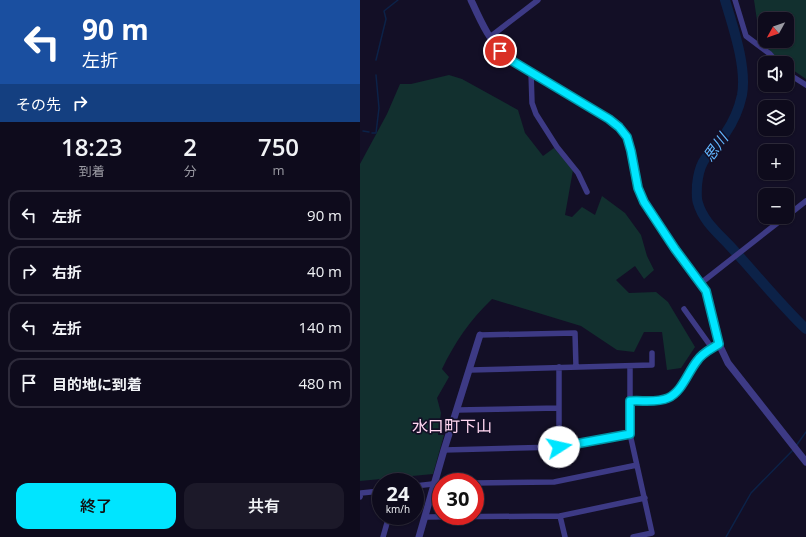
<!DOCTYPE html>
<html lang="ja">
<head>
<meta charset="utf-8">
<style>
	:root { --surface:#0e0b1c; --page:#1c1929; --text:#f1f3f6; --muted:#9b9ba3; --line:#2e2b3b; --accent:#00e5ff }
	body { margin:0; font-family:"Open Sans","Noto Sans JP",sans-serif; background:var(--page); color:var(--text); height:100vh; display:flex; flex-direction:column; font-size:15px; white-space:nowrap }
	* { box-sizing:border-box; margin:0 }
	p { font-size:13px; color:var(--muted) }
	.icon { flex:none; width:22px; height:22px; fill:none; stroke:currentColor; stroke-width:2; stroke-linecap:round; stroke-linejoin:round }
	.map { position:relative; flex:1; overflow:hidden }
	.side { display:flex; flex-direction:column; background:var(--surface); width:360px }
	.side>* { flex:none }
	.top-card { background:#1a4fa0; color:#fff; overflow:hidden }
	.needle { width:26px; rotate:230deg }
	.fabs { position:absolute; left:398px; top:12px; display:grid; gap:8px }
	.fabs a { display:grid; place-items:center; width:36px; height:36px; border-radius:8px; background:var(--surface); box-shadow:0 1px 3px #0004,0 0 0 1px var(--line); font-size:20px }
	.speed { position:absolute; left:12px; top:473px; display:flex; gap:8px; font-size:20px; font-weight:700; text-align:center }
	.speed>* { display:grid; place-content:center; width:52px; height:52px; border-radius:50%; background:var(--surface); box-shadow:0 1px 3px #0004,0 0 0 1px var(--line); line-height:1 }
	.speed small { font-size:10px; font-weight:400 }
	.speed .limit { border:6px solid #d22; background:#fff; color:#111 }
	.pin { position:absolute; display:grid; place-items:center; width:34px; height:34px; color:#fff; margin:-17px; border:2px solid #fff; border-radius:50%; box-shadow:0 1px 4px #0007 }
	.me { position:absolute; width:44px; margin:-22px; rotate:80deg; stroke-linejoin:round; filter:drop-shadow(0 0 3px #0008) }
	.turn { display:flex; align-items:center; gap:14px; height:84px; padding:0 16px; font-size:18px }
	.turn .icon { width:52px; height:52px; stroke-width:2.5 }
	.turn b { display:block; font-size:28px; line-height:34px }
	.then { display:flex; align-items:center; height:38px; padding:0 16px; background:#0003; gap:8px; font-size:15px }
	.eta { display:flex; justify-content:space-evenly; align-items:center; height:68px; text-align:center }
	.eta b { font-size:24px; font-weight:600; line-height:28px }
	.primary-button { display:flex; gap:8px; margin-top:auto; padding:8px 16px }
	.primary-button a { flex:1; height:46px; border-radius:12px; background:var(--accent); color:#111; font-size:16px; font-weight:600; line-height:46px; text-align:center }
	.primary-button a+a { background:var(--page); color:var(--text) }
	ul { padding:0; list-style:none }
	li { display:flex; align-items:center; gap:12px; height:50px; margin:0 8px 6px; padding:0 8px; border:2px solid var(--line); border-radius:12px }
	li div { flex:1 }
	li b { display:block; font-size:15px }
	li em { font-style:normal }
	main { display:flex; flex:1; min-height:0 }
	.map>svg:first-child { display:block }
	.green { fill:#12302f; fill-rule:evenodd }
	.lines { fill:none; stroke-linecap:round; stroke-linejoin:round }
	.stream { stroke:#0c2248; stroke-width:1.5 }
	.river { stroke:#0c2248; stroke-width:10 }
	.minor { stroke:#3d3a85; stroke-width:5.5 }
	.tertiary { stroke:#3d3a85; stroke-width:7 }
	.route-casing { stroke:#0095a6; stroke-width:10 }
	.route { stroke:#00e5ff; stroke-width:7 }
	.labels { text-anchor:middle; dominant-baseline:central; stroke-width:3.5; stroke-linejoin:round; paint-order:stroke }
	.water-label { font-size:15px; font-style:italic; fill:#62b6ff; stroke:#130f26 }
	.quarter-label { font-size:16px; fill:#ffd6f0; stroke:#130f26 }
</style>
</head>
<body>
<main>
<section class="side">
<div class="top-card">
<div class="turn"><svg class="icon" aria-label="left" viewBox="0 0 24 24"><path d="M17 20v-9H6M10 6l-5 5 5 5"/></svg><div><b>90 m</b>左折</div></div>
<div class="then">その先<svg class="icon" aria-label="right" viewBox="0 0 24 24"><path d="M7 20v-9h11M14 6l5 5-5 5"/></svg></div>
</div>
<div class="eta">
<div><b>18:23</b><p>到着</p></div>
<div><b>2</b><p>分</p></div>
<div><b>750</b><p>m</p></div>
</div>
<ul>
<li><svg class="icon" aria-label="left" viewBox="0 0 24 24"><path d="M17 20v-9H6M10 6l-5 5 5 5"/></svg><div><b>左折</b></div><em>90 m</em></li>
<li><svg class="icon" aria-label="right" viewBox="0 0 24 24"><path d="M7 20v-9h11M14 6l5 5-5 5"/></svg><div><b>右折</b></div><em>40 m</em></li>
<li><svg class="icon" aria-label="left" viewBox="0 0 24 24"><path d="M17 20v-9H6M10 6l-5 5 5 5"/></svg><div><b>左折</b></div><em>140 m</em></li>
<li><svg class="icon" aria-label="arrive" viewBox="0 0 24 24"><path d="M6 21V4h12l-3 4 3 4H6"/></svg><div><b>目的地に到着</b></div><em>480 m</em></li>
</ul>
<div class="primary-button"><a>終了</a><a>共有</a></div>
</section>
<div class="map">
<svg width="446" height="537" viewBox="0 0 446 537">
	<rect width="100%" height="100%" fill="#130f26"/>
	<path class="green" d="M 394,0 L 446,0 L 446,79 L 427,66 L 427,63 L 423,63 L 412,54 L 399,34 ZM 405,19 L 427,19 L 427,41 L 405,41 Z
		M 89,75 L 102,79 L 158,110 L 165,133 L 183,156 L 194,148 L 213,170 L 205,215 L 212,217 L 222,207 L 235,215 L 242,196 L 265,213 L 281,235 L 287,256 L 294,270 L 284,279 L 275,266 L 256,280 L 269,293 L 296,292 L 308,302 L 335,347 L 321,368 L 307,370 L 302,332 L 284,332 L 274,352 L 257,350 L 221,326 L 132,299 C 110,320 95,342 82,369 L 89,377 L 77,398 L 81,413 L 78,435 L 84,435 L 73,474 L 0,481 L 0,164 L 27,114 L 40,84 L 51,84 Z"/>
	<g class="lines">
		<path class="stream" d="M 16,60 L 26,19 L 24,11 L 38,0
			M 3,131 L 9,132
			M 12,133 L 16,133 L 19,108 L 16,75
			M 436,446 L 446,432
			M 366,537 L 391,493 L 434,449"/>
		<path class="river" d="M 365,0 C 373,27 387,67 382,95 C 379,109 374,121 365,134 C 351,155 340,155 337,185 C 337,191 336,198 338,203 C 343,221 358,233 370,246 C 396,274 419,303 446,329"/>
		<path class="minor" d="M 375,0 L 386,36 L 410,54 L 418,63
			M 130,37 L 178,0
			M 171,72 L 172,103 L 176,114 L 197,147 L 218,173 L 227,192
			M 427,73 L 446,85
			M 427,216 L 446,201
			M 341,283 L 425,217
			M 324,309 L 352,348
			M 120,335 L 215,333 L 216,367
			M 270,366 L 270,434 L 292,533 L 273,537
			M 199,367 L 199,447
			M 110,370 L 292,365 L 292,353
			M 270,401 C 282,400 297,403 308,398 C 322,392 328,372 337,361 C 342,353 351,349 359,344
			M 97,410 L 199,408
			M 84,450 L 199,447 L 270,434
			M 115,483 L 194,482 L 277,465
			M 55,486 L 81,483
			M 0,497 L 1,493 L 21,491
			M 200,516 L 205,537
			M 65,517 L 200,516 L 285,498
			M 23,537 L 29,516"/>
		<path class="tertiary" d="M 111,0 C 121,22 130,43 149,59 L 249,119 L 259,127 L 267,137 L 271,151 L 278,188 L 285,202 L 315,249 L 346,291 L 359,344 L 368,363 L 446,462
			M 59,537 L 84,450 L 120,335"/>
	</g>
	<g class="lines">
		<g class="route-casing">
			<path id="route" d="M 140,51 L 149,59 L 249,119 L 259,127 L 267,137 L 271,151 L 278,188 L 284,202 L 315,249 L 346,291 L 359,344 C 351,349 342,353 337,361 C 328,372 322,392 308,398 C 297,403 282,400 270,401 L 270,434 L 199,447"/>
		</g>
		<use href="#route" class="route"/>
	</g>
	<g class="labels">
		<g class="water-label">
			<text transform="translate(355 147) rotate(-54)">思川</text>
		</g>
		<g class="quarter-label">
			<text x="92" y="426">水口町下山</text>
		</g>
	</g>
</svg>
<div class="fabs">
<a><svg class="needle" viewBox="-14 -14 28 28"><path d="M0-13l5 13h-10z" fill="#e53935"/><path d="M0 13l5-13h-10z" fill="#9b9ba3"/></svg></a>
<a><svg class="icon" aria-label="sound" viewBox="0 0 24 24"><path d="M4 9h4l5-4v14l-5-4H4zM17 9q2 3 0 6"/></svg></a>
<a><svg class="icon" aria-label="layers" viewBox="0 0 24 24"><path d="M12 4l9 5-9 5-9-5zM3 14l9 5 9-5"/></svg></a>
<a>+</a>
<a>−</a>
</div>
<div class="speed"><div>24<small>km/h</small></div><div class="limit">30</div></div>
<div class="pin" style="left:140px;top:51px;background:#d93025"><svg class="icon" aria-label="arrive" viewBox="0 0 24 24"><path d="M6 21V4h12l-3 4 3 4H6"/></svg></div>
<svg class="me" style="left:199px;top:447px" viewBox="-20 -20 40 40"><circle r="19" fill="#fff"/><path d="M0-13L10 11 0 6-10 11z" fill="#00e5ff"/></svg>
</div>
</main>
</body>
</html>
